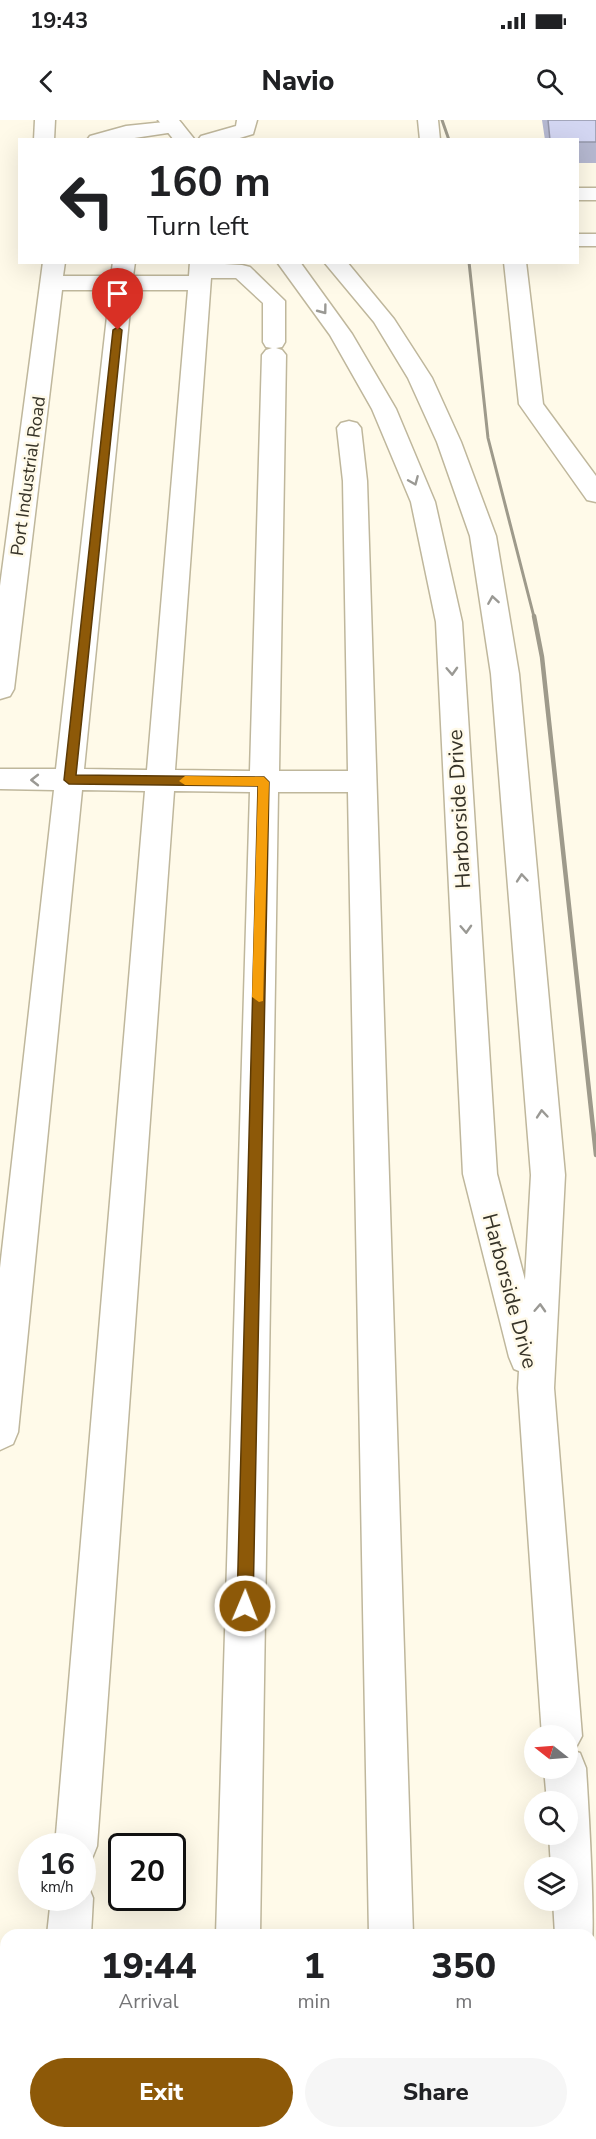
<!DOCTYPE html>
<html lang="en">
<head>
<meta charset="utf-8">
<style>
	:root { --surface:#fff; --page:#f6f6f6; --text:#202124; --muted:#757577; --accent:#8d5908 }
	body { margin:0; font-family:"Nunito Sans",sans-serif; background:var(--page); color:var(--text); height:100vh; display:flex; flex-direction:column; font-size:22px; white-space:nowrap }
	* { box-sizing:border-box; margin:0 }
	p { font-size:20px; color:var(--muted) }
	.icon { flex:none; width:33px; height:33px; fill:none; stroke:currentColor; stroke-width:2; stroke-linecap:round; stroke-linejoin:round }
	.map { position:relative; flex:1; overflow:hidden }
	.sheet { position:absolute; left:0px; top:1809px; width:597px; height:210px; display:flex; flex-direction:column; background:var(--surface); border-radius:18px 18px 0 0; box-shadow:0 6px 24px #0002 }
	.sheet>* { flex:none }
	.guide { position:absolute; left:18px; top:18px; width:561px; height:126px; border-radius:0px; box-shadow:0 6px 24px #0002; background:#fff; color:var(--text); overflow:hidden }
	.needle { width:39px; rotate:287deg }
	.controls { position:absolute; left:524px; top:1605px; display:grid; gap:12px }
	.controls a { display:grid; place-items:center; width:54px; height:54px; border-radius:50%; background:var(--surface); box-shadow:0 6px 24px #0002; font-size:30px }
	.speed { position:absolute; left:18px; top:1713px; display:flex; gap:12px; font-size:30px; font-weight:700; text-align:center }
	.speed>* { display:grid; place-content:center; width:78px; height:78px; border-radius:50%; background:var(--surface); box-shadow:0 6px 24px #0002; line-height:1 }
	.speed small { font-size:15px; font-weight:400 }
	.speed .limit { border:3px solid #111; border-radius:9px; background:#fff; color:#111 }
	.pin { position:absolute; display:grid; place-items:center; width:51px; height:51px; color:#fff; margin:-62px -26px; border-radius:50% 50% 50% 0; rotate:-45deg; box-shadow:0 0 6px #0007 }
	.pin .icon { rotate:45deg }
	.me { position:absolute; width:66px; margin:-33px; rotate:1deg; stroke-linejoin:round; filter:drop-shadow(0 0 4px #0008) }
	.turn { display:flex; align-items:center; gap:21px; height:126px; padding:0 30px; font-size:27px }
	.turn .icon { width:78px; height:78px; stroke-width:2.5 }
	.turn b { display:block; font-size:42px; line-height:51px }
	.eta { display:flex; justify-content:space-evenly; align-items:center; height:102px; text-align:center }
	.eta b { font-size:36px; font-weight:800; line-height:42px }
	.button { display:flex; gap:12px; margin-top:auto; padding:12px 30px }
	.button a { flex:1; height:69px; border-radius:36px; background:var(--accent); color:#fff; font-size:24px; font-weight:800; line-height:69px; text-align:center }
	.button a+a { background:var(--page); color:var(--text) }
	.status { display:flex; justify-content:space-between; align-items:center; height:42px; padding:0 30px; background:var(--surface); direction:ltr }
	.status svg { height:16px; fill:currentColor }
	header { display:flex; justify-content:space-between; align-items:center; height:78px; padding:0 30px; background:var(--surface); font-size:27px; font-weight:800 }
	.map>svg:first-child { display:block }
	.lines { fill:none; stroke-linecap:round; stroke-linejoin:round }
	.minor-casing { stroke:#bfb79c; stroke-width:3 }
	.major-casing { stroke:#bfb79c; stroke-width:3 }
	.minor { fill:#fff; fill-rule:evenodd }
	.major { fill:#fff; fill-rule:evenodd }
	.rail-far1 { stroke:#9e9a8b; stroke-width:3 }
	.rail { stroke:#9e9a8b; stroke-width:4.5 }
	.wall { fill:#b5b8d0 }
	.building { fill:#d3d6f2; stroke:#9496a9; stroke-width:1.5 }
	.oneway { stroke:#9a9994 }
	.route { fill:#8d5908; stroke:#5c3a05; stroke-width:1.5 }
	.slow { fill:#f59e0b }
	.labels { text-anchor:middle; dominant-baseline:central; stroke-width:5; stroke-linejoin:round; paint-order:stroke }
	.far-street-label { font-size:18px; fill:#363328; stroke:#fffae9 }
	.street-label { font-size:21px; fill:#363328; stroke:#fffae9 }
</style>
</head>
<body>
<div class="status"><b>19:43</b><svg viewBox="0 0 49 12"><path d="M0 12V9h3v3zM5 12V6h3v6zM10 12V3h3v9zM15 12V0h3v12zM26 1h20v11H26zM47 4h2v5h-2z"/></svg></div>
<header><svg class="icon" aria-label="back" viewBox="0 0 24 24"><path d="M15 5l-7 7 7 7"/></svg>Navio<svg class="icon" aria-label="search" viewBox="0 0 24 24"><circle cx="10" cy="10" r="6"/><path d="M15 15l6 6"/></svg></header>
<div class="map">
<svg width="596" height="2019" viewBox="0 0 596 2019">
	<rect width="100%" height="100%" fill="#fffae9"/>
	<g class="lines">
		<g class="minor-casing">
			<path id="minor" d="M 35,0 L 55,0 L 54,20 L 34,20 Z
				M 237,0 L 257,0 L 253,14 L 233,20 L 198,20 L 201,16 L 236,6 Z
				M 418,0 L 438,0 L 440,20 L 420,20 Z
				M 174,1 L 181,3 L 184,7 L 181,11 L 121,20 L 87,20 L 90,16 L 126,6 Z
				M 578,114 L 596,114 L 596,126 L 578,126 Z
				M 43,142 L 65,142 L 63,156 L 111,156 L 113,142 L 135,142 L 133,156 L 189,156 L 190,142 L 242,145 L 250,147 L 285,181 L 285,222 L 282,227 L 276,228 L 282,230 L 286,235 L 279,651 L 348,651 L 343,361 L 337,308 L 341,303 L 349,301 L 357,303 L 361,308 L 367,361 L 413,1815 L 369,1815 L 348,672 L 278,672 L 260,1815 L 216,1815 L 250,672 L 174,671 L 97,1726 L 91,1741 L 82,1744 L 82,1726 L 55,1726 L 145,671 L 82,670 L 18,1312 L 13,1324 L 0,1330 L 0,1148 L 54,670 L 0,669 L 0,649 L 56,649 L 110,170 L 62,170 L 14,569 L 10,576 L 0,579 L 0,466 ZM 211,158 L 236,158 L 263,183 L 263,222 L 266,227 L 272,228 L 266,230 L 262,235 L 250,651 L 175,650 ZM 132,170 L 188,170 L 147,650 L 84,649 Z
				M 504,142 L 526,142 L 543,284 L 596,356 L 596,382 L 587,380 L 519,284 Z
				M 82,1761 L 87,1763 L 93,1778 L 91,1815 L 47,1815 L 51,1778 L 82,1778 Z
				M 0,1945 L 6,1948 L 6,2000 L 0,1997 Z
				M 10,2013 L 58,2013 L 60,2019 L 13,2019 Z
				M 210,2013 L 256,2013 L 256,2019 L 210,2019 Z
				M 373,2013 L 419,2013 L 419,2019 L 373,2019 Z"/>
		</g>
		<g class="major-casing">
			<path id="major" d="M 158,0 L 179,0 L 195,20 L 174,20 Z
				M 578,68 L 596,68 L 596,80 L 578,80 Z
				M 277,142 L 300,142 L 352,214 L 396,289 L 435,382 L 462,502 L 497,1054 L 525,1160 L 531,1055 L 491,554 L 470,416 L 437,322 L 408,258 L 374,202 L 324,142 L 347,142 L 394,199 L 432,258 L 461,322 L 496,416 L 519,554 L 565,1055 L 554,1268 L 582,1616 L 574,1631 L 580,1633 L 586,1648 C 588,1679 596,1812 591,1831 L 591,1815 L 555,1815 L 553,1780 L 567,1780 L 567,1748 L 551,1748 L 549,1714 L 567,1714 L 567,1682 L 547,1682 L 544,1648 L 567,1648 L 567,1616 L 542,1616 L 518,1268 L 519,1251 L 514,1249 L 509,1237 L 463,1054 L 436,502 L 411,382 L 372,289 L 330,215 Z
				M 591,1969 L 596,1971 L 596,2019 L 570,2019 L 570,2013 L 591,2013 Z"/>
		</g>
		<use href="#minor" class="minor"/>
		<use href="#major" class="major"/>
		<path class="rail-far1" d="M 442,0 L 449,20
			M 469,142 L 488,318 L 534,497"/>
		<path class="rail" d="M 534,496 L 542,537 L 596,1035"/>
	</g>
	<path class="wall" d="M 542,0 L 596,0 L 596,43 L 578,43 L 578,20 L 545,20 Z"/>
	<path class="building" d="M 548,0 L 596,0 L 596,22 L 578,22 L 578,20 L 550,20 Z"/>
	<defs><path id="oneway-chevron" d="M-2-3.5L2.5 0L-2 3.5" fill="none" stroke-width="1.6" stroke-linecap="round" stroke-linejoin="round" transform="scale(1.5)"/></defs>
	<g class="oneway">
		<use href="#oneway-chevron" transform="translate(323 190) rotate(53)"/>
		<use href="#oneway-chevron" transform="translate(414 361) rotate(67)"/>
		<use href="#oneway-chevron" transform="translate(493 480) rotate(-99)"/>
		<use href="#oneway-chevron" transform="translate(452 551) rotate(87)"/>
		<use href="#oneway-chevron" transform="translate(35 660) rotate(-180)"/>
		<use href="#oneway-chevron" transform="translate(522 758) rotate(-95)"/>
		<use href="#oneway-chevron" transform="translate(466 809) rotate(87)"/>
		<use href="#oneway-chevron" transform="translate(542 994) rotate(-95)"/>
		<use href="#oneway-chevron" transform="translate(540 1188) rotate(-87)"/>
	</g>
	<path class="route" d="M 118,207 L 122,210 L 76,655 L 264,657 L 269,662 L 253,1486 L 251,1491 L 245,1494 L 239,1491 L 237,1486 L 258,666 L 69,664 L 64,660 L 113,210 Z"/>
	<path class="slow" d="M 185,656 L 264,657 L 269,662 L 263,881 L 259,882 L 252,877 L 258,666 L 185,665 L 179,661 Z"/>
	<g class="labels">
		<g class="far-street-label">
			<text transform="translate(28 356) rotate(-82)">Port Industrial Road</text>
		</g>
		<g class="street-label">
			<text transform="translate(459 689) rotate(-93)">Harborside Drive</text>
			<text transform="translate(510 1171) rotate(75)">Harborside Drive</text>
		</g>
	</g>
</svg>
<div class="controls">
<a><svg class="needle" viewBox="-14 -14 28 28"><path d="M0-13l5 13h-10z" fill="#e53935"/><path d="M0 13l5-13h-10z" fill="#757577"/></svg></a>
<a><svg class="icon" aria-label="search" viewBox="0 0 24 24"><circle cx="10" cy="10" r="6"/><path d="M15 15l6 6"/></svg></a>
<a><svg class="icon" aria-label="layers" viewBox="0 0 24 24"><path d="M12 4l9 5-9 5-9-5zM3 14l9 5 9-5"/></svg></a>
</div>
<div class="speed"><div>16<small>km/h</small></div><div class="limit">20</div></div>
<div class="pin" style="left:118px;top:210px;background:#d93025"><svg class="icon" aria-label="arrive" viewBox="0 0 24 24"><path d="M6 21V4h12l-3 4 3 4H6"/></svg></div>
<svg class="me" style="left:245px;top:1486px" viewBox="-20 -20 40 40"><circle r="17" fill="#8d5908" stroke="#fff" stroke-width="3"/><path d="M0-11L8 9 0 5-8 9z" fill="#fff"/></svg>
<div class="guide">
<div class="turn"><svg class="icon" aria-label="left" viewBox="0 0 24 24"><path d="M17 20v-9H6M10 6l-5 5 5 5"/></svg><div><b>160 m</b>Turn left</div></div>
</div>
<section class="sheet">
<div class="eta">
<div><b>19:44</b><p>Arrival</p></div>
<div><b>1</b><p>min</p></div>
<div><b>350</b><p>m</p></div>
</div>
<div class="button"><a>Exit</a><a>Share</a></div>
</section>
</div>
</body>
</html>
